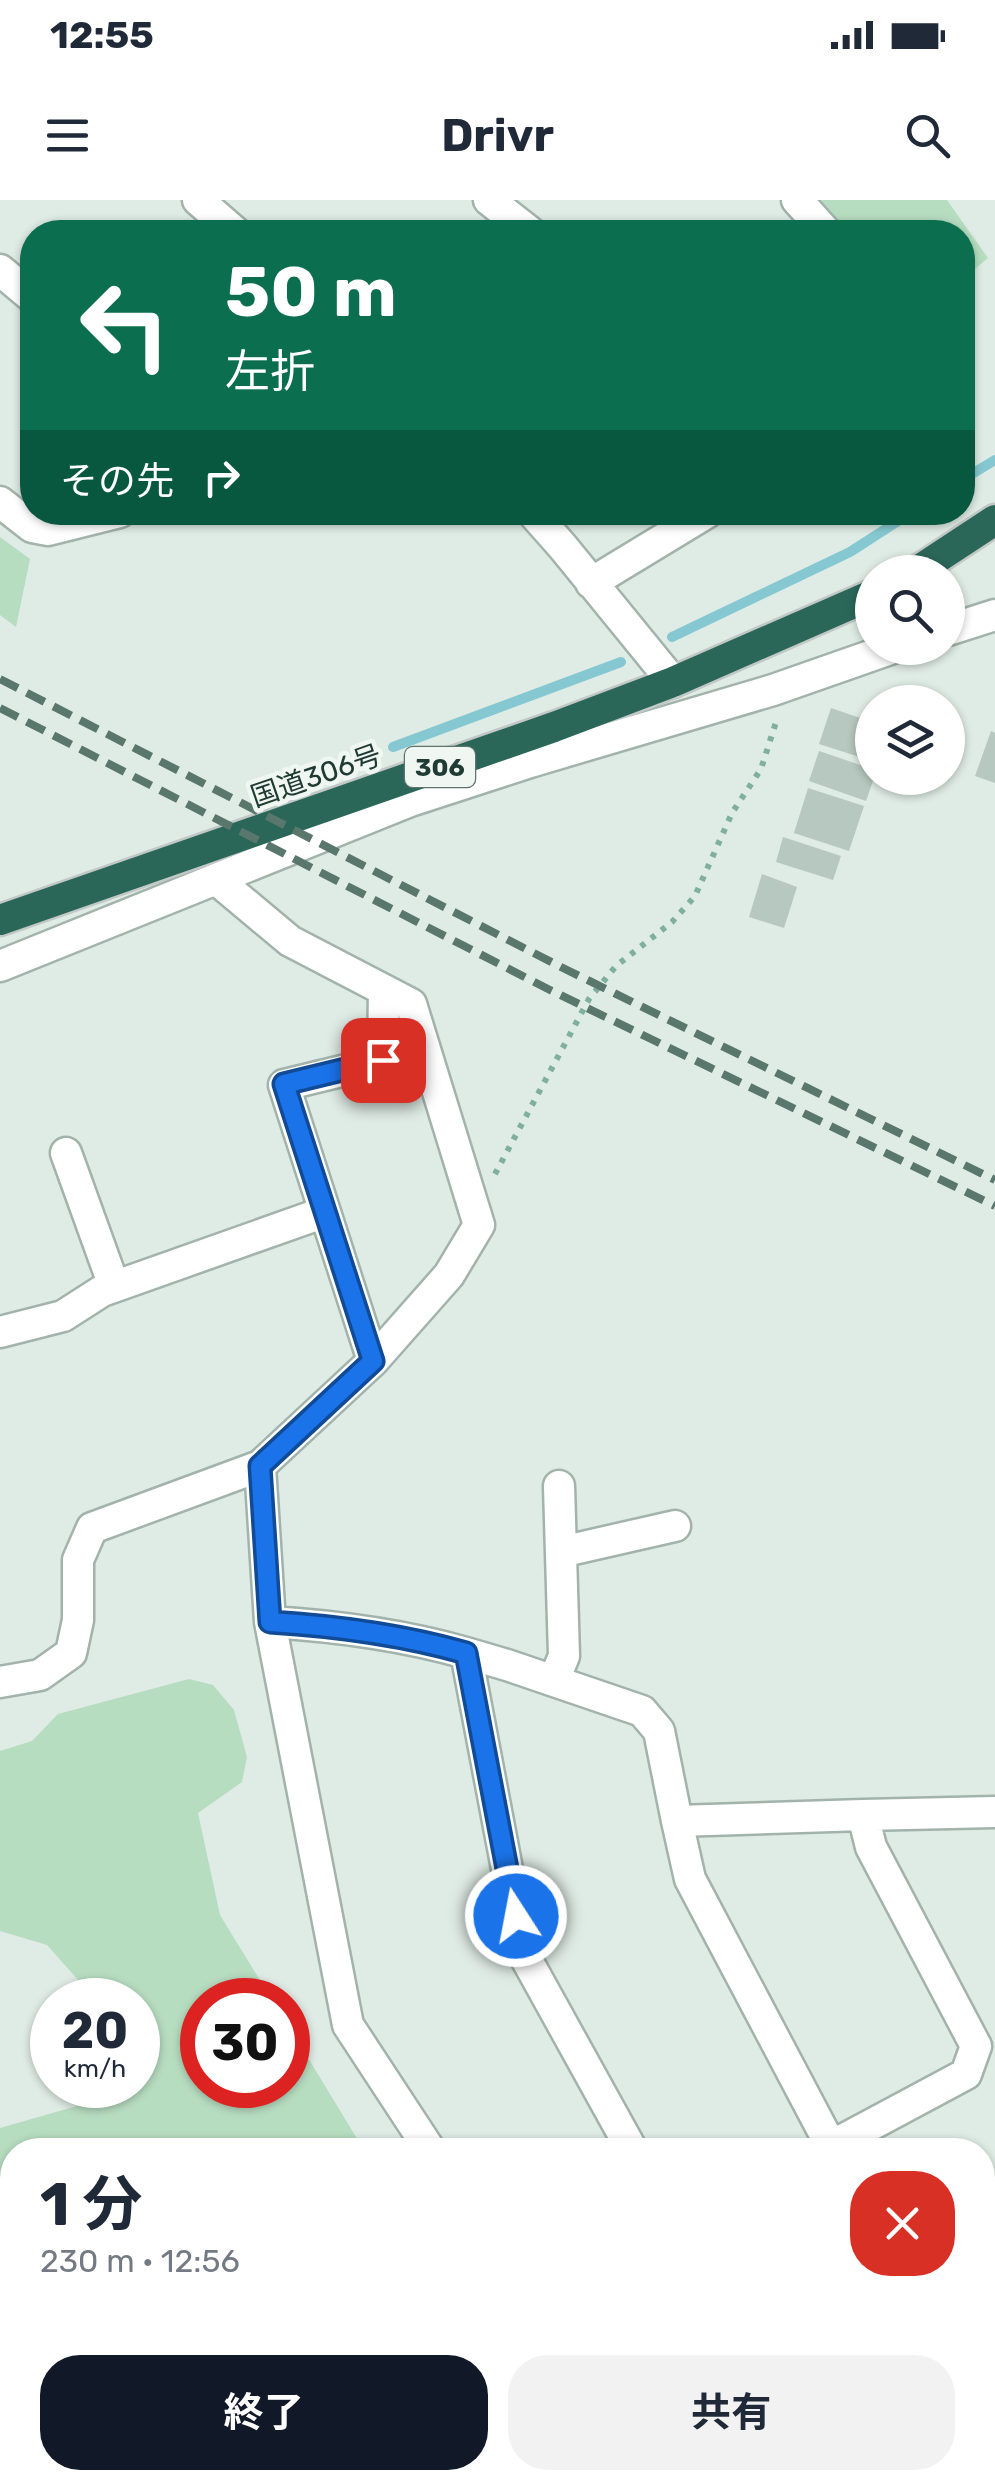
<!DOCTYPE html>
<html lang="ja">
<head>
<meta charset="utf-8">
<style>
	:root { --surface:#fff; --page:#f2f2f3; --text:#1f2937; --muted:#747a83; --accent:#111827 }
	body { margin:0; font-family:Rubik,"Noto Sans JP",sans-serif; background:var(--page); color:var(--text); height:100vh; display:flex; flex-direction:column; font-size:38px; white-space:nowrap }
	* { box-sizing:border-box; margin:0 }
	p { font-size:32px; color:var(--muted) }
	.icon { flex:none; width:55px; height:55px; fill:none; stroke:currentColor; stroke-width:2; stroke-linecap:round; stroke-linejoin:round }
	.map { position:relative; flex:1; overflow:hidden }
	.drawer { position:absolute; left:0px; top:1938px; width:995px; height:352px; display:flex; flex-direction:column; background:var(--surface); border-radius:40px 40px 0 0; box-shadow:0 2px 8px #0004 }
	.drawer>* { flex:none }
	.top-card { position:absolute; left:20px; top:20px; width:955px; height:305px; border-radius:40px; box-shadow:0 2px 8px #0004; background:#0b6e4f; color:#fff; overflow:hidden }
	.fabs { position:absolute; left:855px; top:355px; display:grid; gap:20px }
	.fabs a { display:grid; place-items:center; width:110px; height:110px; border-radius:50%; background:var(--surface); box-shadow:0 2px 8px #0004; font-size:50px }
	.speed { position:absolute; left:30px; top:1778px; display:flex; gap:20px; font-size:50px; font-weight:700; text-align:center }
	.speed>* { display:grid; place-content:center; width:130px; height:130px; border-radius:50%; background:var(--surface); box-shadow:0 2px 8px #0004; line-height:1 }
	.speed small { font-size:25px; font-weight:400 }
	.speed .limit { border:15px solid #d22; background:#fff; color:#111 }
	.pin { position:absolute; display:grid; place-items:center; width:85px; height:85px; color:#fff; margin:-42px; border-radius:20px; box-shadow:0 5px 15px #0006 }
	.me { position:absolute; width:110px; margin:-55px; rotate:349deg; stroke-linejoin:round; filter:drop-shadow(0 0 8px #0008) }
	.turn { display:flex; align-items:center; gap:35px; height:210px; padding:0 40px; font-size:45px }
	.turn .icon { width:130px; height:130px; stroke-width:2.5 }
	.turn b { display:block; font-size:70px; line-height:85px }
	.then { display:flex; align-items:center; height:95px; padding:0 40px; background:#0003; gap:20px; font-size:38px }
	.round { display:grid; place-items:center; flex:none; width:105px; height:105px; border-radius:40px; background:var(--page) }
	.overview { display:flex; align-items:center; justify-content:space-between; height:170px; padding:0 40px }
	h1 { font-size:60px; font-weight:700; line-height:75px }
	.cta { display:flex; gap:20px; margin-top:auto; padding:20px 40px }
	.cta a { flex:1; height:115px; border-radius:40px; background:var(--accent); color:#fff; font-size:40px; font-weight:700; line-height:115px; text-align:center }
	.cta a+a { background:var(--page); color:var(--text) }
	.status { display:flex; justify-content:space-between; align-items:center; height:70px; padding:0 50px; background:var(--surface); direction:ltr }
	.status svg { height:28px; fill:currentColor }
	header { display:flex; justify-content:space-between; align-items:center; height:130px; padding:0 40px; background:var(--surface); font-size:45px; font-weight:700 }
	.map>svg:first-child { display:block }
	.green { fill:#b7ddc0 }
	.lines { fill:none; stroke-linecap:round; stroke-linejoin:round }
	.stream { stroke:#86c8d1; stroke-width:10 }
	.building { fill:#b7c8c1 }
	.street-casing { stroke:#a2b3ac; stroke-width:35 }
	.highway-casing { stroke:#c1c8c6; stroke-width:35 }
	.path { stroke:#7faf9f; stroke-width:6; stroke-dasharray:5 8; stroke-linecap:butt }
	.street { stroke:#fff; stroke-width:30 }
	.highway { stroke:#2b6759; stroke-width:30 }
	.rail { stroke:#5a776e; stroke-width:8; stroke-dasharray:20 10; stroke-linecap:butt }
	.route-casing { stroke:#114b97; stroke-width:25 }
	.route { stroke:#1a73e8; stroke-width:18 }
	.labels { text-anchor:middle; dominant-baseline:central; stroke-width:9; stroke-linejoin:round; paint-order:stroke }
	.shield { fill:#f0f7f3; stroke:#5e736d; stroke-width:2.5 }
	.shield-label { font-size:25px; font-weight:bold; fill:#203b33 }
	.street-label { font-size:28px; fill:#203b33; stroke:#f0f7f3 }
</style>
</head>
<body>
<div class="status"><b>12:55</b><svg viewBox="0 0 49 12"><path d="M0 12V9h3v3zM5 12V6h3v6zM10 12V3h3v9zM15 12V0h3v12zM26 1h20v11H26zM47 4h2v5h-2z"/></svg></div>
<header><svg class="icon" aria-label="menu" viewBox="0 0 24 24"><path d="M4 6h16M4 12h16M4 18h16"/></svg>Drivr<svg class="icon" aria-label="search" viewBox="0 0 24 24"><circle cx="10" cy="10" r="6"/><path d="M15 15l6 6"/></svg></header>
<div class="map">
<svg width="995" height="2288" viewBox="0 0 995 2288">
	<rect width="100%" height="100%" fill="#dfebe5"/>
	<path class="green" d="M 814,0 L 947,0 L 988,58 L 963,79 L 962,32 L 842,32 Z
		M 0,337 L 30,359 L 16,427 L 0,415 Z
		M 189,1479 L 213,1485 L 234,1510 L 247,1557 L 242,1582 L 198,1613 L 220,1715 L 272,1800 L 202,1800 L 202,1885 L 288,1885 L 288,1825 L 364,1950 L 12,1950 L 12,2278 L 264,2278 L 215,2288 L 0,2288 L 0,1928 L 133,1890 L 131,1885 L 138,1885 L 138,1800 L 91,1800 L 87,1790 L 47,1745 L 0,1731 L 0,1551 L 32,1541 L 58,1514 Z"/>
	<g class="lines">
		<path class="stream" d="M 962,280 L 995,260
			M 672,437 L 850,352 L 912,312
			M 393,547 L 621,462"/>
	</g>
	<path class="building" d="M 831,508 L 872,522 L 872,561 L 819,544 Z
		M 991,531 L 995,533 L 995,583 L 975,576 Z
		M 948,547 L 959,551 L 948,582 Z
		M 819,551 L 872,569 L 874,578 L 866,601 L 809,581 Z
		M 808,588 L 864,606 L 849,651 L 794,633 Z
		M 783,637 L 841,656 L 833,680 L 776,662 Z
		M 762,674 L 797,687 L 784,728 L 749,717 Z"/>
	<g class="lines">
		<g class="street-casing">
			<path id="street" d="M 198,0 L 235,32
				M 489,0 L 530,32
				M 797,0 L 826,32
				M 0,70 L 32,97
				M 0,302 L 32,327 L 48,330 L 120,312
				M 532,312 L 563,347 L 673,482
				M 591,383 L 708,312
				M 948,430 L 995,415
				M 0,766 L 410,601 L 530,562 L 773,490 L 893,448
				M 66,953 L 114,1086
				M 0,1132 L 63,1116 L 102,1091 L 325,1012
				M 373,1161 L 284,885 L 383,861 L 384,790
				M 260,1266 L 270,1422 L 348,1825 L 430,1950
				M 561,1352 L 675,1326
				M 270,1422 C 336,1426 403,1435 466,1453
				M 554,1480 L 564,1456 L 559,1286
				M 0,1482 L 40,1475 L 71,1453 L 78,1420 L 78,1360 L 92,1328 L 260,1266 L 373,1161 L 449,1075 L 479,1025 L 411,804 L 290,741 L 217,680
				M 863,1615 L 995,1612
				M 677,1621 L 690,1679 L 831,1946
				M 632,1950 L 523,1753 L 466,1453 L 507,1465 L 642,1511 L 659,1531 L 677,1621 L 863,1615 L 871,1647 L 976,1846 L 966,1874 L 824,1950"/>
		</g>
		<g class="highway-casing">
			<path id="highway" d="M 916,372 L 995,320
				M 0,720 L 554,527 L 673,482 L 872,395
				M 982,2079 L 995,2073
				M 417,2288 L 461,2278
				M 925,2288 L 995,2282"/>
		</g>
		<path class="path" d="M 495,974 L 589,799 L 616,766 L 672,722 L 695,696 L 732,613 L 761,569 L 777,519"/>
		<use href="#street" class="street"/>
		<use href="#highway" class="highway"/>
		<path class="rail" d="M 0,479 L 561,767 L 995,980
			M 0,508 L 550,790 L 995,1006"/>
	</g>
	<g class="lines">
		<g class="route-casing">
			<path id="route" d="M 383,860 L 284,884 L 373,1161 L 260,1266 L 270,1422 C 336,1426 403,1435 466,1453 L 516,1716"/>
		</g>
		<use href="#route" class="route"/>
	</g>
	<g class="labels">
		<rect class="shield" x="405" y="547" width="70" height="40" rx="8"/>
		<g class="shield-label">
			<text x="440" y="567">306</text>
		</g>
		<g class="street-label">
			<text transform="translate(316 576) rotate(-19)">国道306号</text>
		</g>
	</g>
</svg>
<div class="fabs">
<a><svg class="icon" aria-label="search" viewBox="0 0 24 24"><circle cx="10" cy="10" r="6"/><path d="M15 15l6 6"/></svg></a>
<a><svg class="icon" aria-label="layers" viewBox="0 0 24 24"><path d="M12 4l9 5-9 5-9-5zM3 14l9 5 9-5"/></svg></a>
</div>
<div class="speed"><div>20<small>km/h</small></div><div class="limit">30</div></div>
<div class="pin" style="left:383px;top:860px;background:#d93025"><svg class="icon" aria-label="arrive" viewBox="0 0 24 24"><path d="M6 21V4h12l-3 4 3 4H6"/></svg></div>
<svg class="me" style="left:516px;top:1716px" viewBox="-20 -20 40 40"><circle r="17" fill="#1a73e8" stroke="#fff" stroke-width="3"/><path d="M0-11L8 9 0 5-8 9z" fill="#fff"/></svg>
<div class="top-card">
<div class="turn"><svg class="icon" aria-label="left" viewBox="0 0 24 24"><path d="M17 20v-9H6M10 6l-5 5 5 5"/></svg><div><b>50 m</b>左折</div></div>
<div class="then">その先<svg class="icon" aria-label="right" viewBox="0 0 24 24"><path d="M7 20v-9h11M14 6l5 5-5 5"/></svg></div>
</div>
<section class="drawer">
<div class="overview"><div><h1>1 分</h1><p>230 m · 12:56</p></div><a class="round" style="background:#d93025;color:#fff"><svg class="icon" aria-label="close" viewBox="0 0 24 24"><path d="M6 6l12 12M18 6L6 18"/></svg></a></div>
<div class="cta"><a>終了</a><a>共有</a></div>
</section>
</div>
</body>
</html>
